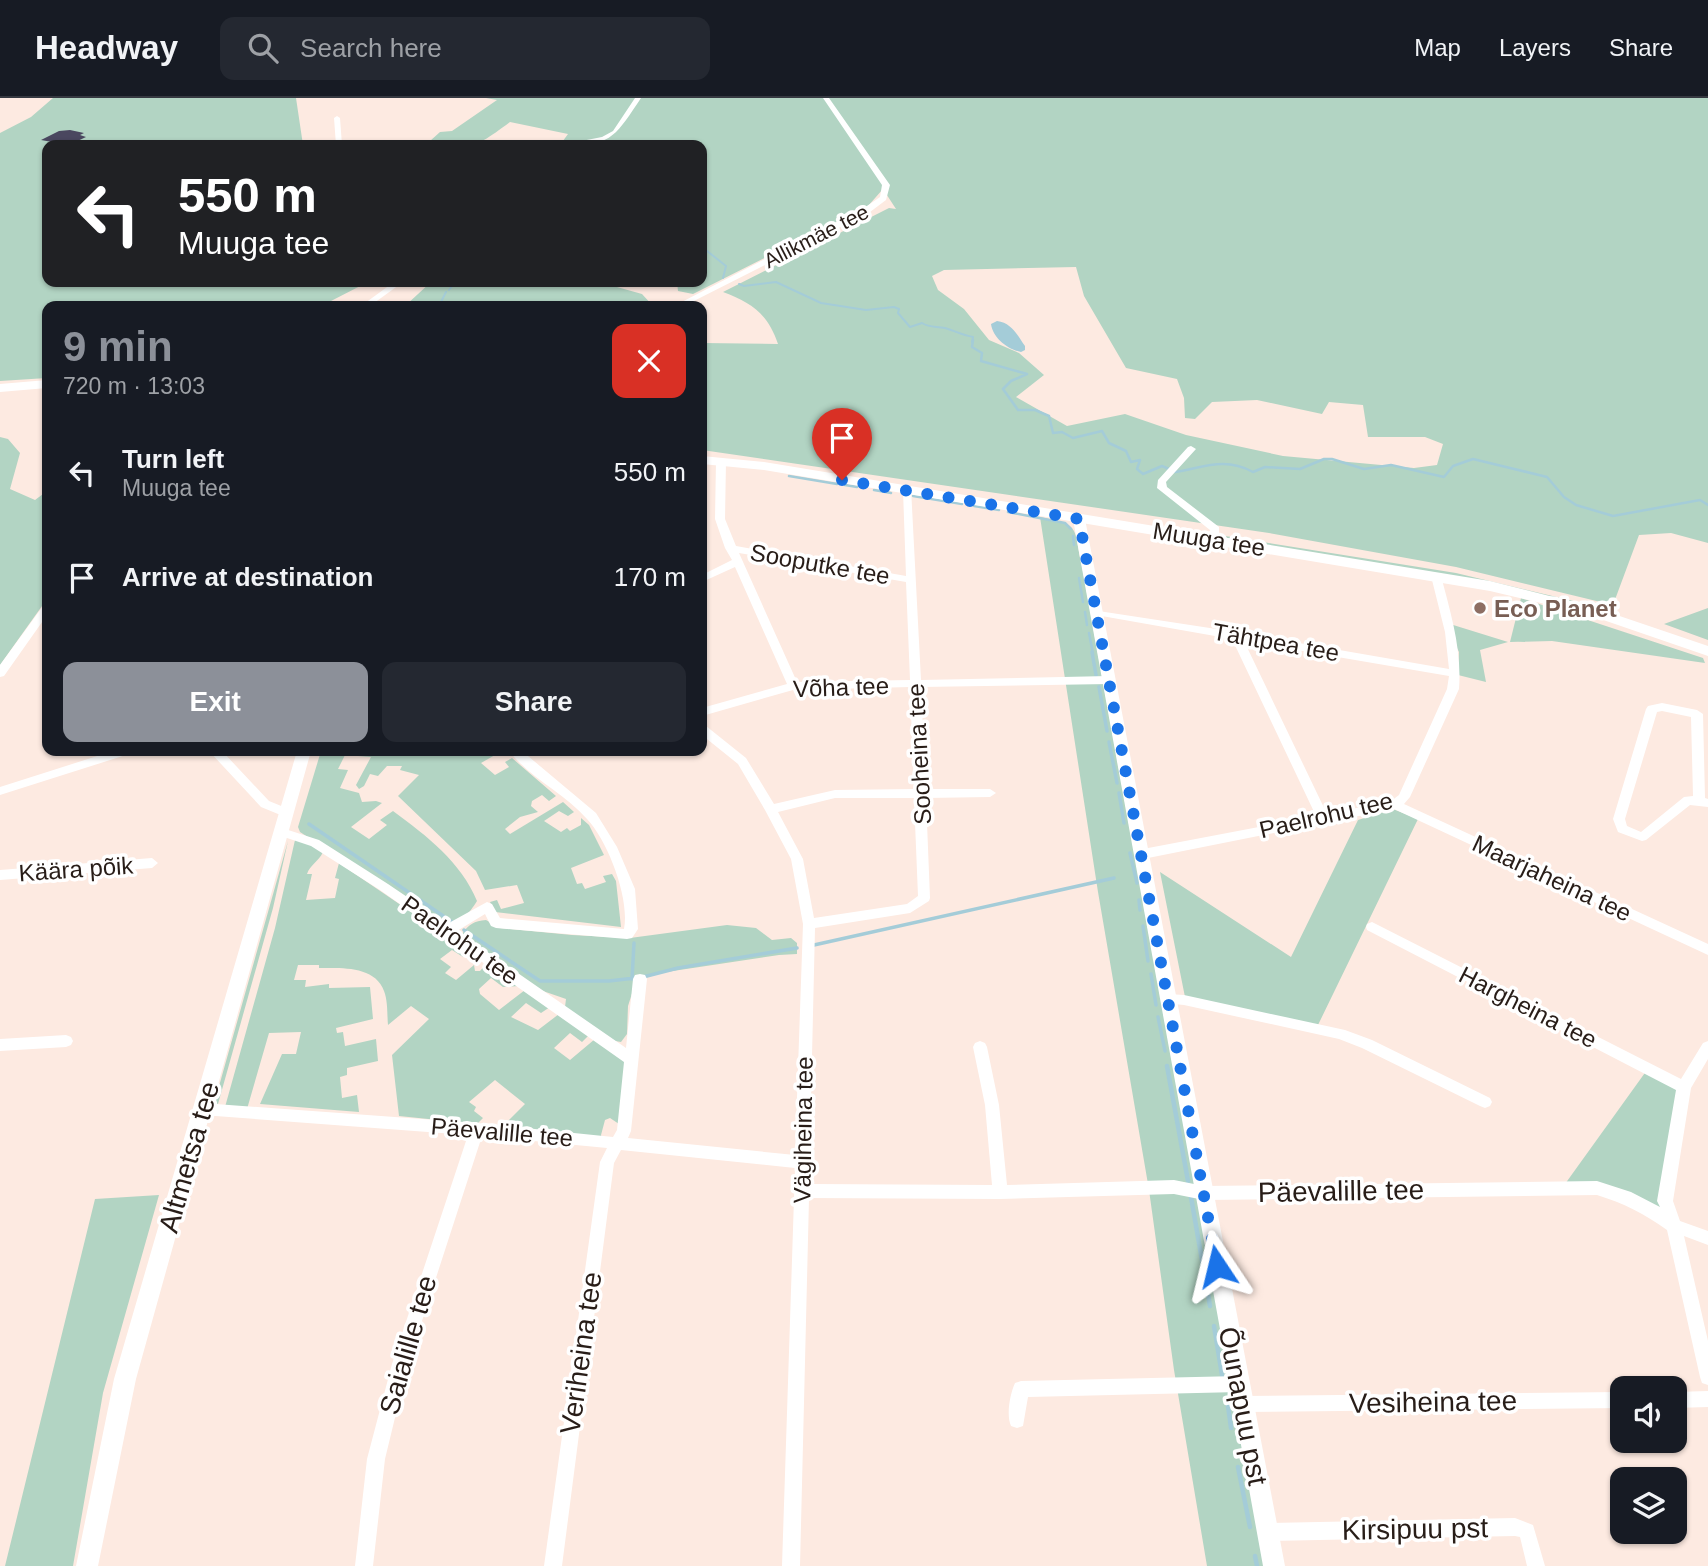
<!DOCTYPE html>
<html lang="en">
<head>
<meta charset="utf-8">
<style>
	:root { --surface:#171b24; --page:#242831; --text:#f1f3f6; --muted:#9ea1a6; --line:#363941; --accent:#8c9099 }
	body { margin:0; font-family:Arial,sans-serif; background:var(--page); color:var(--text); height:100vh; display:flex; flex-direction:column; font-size:26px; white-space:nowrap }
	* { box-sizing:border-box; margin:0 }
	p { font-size:23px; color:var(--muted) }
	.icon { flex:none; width:38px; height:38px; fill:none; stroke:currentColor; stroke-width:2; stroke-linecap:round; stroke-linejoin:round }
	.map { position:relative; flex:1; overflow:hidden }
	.sheet { position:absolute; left:42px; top:203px; width:665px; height:455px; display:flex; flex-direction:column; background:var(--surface); border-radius:14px; box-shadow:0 2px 5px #0004 }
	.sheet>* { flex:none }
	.guide { position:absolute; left:42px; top:42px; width:665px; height:147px; border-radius:14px; box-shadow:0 2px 5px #0004; background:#202124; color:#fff; overflow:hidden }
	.controls { position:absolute; left:1610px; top:1278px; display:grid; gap:14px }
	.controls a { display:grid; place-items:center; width:77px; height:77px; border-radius:14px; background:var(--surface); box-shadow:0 2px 5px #0004; font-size:35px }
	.pin { position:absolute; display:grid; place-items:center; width:60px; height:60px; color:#fff; margin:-72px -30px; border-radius:50% 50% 50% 0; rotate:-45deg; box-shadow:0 0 7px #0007 }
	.pin .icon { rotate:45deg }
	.me { position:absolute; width:77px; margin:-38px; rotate:350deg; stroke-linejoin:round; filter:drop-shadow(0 0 5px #0008) }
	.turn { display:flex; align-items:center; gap:24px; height:147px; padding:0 21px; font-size:32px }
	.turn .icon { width:91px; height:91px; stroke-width:2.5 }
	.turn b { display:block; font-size:49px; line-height:60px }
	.round { display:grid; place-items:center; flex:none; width:74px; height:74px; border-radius:14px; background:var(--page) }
	.headline { display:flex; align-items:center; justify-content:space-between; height:119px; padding:0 21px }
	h1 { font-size:42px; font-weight:700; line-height:52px; color:var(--accent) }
	.action { display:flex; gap:14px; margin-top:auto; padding:14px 21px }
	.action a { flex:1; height:80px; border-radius:14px; background:var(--accent); color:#fff; font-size:28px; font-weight:700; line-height:80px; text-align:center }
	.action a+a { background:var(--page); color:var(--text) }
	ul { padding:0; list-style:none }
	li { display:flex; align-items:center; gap:21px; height:105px; padding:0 21px }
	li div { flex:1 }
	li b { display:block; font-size:26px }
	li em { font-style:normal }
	header { display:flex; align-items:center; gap:42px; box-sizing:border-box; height:98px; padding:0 35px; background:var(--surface); border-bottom:2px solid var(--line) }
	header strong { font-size:33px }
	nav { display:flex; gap:38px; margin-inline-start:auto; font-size:24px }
	.search { width:490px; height:63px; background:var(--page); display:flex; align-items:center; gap:18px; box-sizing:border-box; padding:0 24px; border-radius:14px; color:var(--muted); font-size:26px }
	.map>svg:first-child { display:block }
	.green { fill:#b2d4c3; fill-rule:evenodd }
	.water { fill:#a4ccd8 }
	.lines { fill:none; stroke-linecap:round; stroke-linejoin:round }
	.stream-far3 { stroke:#a4ccd8; stroke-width:2 }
	.stream-far2 { stroke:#a4ccd8; stroke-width:2.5 }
	.stream-far1 { stroke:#a4ccd8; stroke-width:3.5 }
	.stream { stroke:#a4ccd8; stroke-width:4.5 }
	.building { fill:#4a475f }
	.minor { fill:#fff; fill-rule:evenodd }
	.tertiary { fill:#fff; fill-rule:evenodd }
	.secondary { fill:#fff; fill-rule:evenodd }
	.route { stroke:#1a73e8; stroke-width:12; stroke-dasharray:0 21.6 }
	.education-dot { fill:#8d6e63; stroke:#fff; stroke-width:2.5 }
	.labels { text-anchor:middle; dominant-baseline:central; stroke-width:7; stroke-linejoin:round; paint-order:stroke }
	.far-street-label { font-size:21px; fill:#281d18; stroke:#fff }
	.street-label { font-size:24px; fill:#281d18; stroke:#fff }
	.education-label { font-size:24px; font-weight:bold; fill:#785e54; stroke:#fff; text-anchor:start }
	.near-street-label { font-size:28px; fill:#281d18; stroke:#fff }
</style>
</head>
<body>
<header>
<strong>Headway</strong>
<div class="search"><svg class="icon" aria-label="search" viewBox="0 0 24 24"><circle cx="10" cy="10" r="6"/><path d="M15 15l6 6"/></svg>Search here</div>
<nav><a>Map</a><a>Layers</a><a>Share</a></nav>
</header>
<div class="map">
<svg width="1708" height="1468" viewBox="0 0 1708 1468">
	<rect width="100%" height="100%" fill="#fdeae1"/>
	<path class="green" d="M 53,0 L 296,0 L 303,47 L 47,47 L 47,184 L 368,184 L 331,203 L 326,208 L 47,208 L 47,280 L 0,283 L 0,35 L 31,19 Z
		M 486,0 L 1708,0 L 1708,445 L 1671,435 L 1639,437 L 1613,507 L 1456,469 L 1269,435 L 702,352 L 702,245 L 778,246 C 768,216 752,205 723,194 L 889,110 L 896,111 L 883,91 L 868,108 L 693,196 L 678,193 L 677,184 L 702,184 L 702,47 L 560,47 L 568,36 L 510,24 C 479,47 471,54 430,43 L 440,34 L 452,33 L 497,2 ZM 1076,169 L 1084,198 L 1126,270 L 1177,281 L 1184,300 L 1185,320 L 1195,321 L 1212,304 L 1257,302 L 1322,316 L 1329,304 L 1363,307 L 1368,339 L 1425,339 L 1443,346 L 1437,367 L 1414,370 L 1283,358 L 1186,337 L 1125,316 L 1067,328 L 1016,299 L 1044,277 L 1019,255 L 989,242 L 964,211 L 938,192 L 932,178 L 944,172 Z
		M 431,184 L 599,184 L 642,196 L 653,208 L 405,208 Z
		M 0,339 L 8,341 L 20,355 L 10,391 L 35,402 L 47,393 L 47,501 L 0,567 Z
		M 1040,419 C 1082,427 1073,429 1082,468 L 1264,1468 L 1207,1468 L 1174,1272 L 1149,1092 L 1098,794 Z
		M 1219,437 L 1456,475 L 1586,506 L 1222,439 Z
		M 1521,500 L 1703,560 L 1705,565 L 1552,543 L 1510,544 Z
		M 1708,510 L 1708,542 L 1664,526 Z
		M 1450,526 L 1508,544 L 1480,552 L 1486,584 L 1458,577 L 1459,554 L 1453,542 Z
		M 321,653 L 502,653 L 481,665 L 495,677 L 509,669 L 505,664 L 512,660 L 556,698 L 549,703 L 542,697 L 532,703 L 531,708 L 538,714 L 520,719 L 505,731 L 510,736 L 563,704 L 574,714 L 568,718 L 559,713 L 544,723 L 561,734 L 567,730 L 570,733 L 581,727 L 581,720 L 589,727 L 604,757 L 571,770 L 577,786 L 582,785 L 585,791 L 606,784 L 603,778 L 612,776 L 616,783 L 621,829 L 495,814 L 490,804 L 497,802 L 501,811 L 524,805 L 517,787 L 485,792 L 476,773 L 398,698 L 419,677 L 400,672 L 402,668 L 387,668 L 378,678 L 370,676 L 364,688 L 359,691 L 356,687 L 371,659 L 345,657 L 338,671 L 348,672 L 340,690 L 359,695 L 362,704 L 376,703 L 382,705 L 351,729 L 369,741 L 387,727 L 380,722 L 393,713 C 427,738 461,764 477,803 C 469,816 459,828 442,826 L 300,734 L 298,729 Z
		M 1393,711 L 1418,721 L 1318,927 L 1185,899 L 1160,774 L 1291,859 L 1358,722 Z
		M 299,741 L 323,754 C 319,763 310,767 307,776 L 312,776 L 306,802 L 335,800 L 339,781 L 335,780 L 339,765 L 470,854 L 463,859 L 452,852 L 440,861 L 451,869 L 445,875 L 456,882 L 474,867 L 475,873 L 480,873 L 487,865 L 519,888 L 503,889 L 491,880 L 479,891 L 480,896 L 499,912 L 525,892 L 550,909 L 541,915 L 526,905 L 511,919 L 538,932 L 559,916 L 589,937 L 582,944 L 570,935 L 554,950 L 570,962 L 595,941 L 627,963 L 619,1026 L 610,1020 L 605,1022 L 601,1037 L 602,1041 L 500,1031 L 525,1006 L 495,982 L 469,1004 L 476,1009 L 474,1013 L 483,1020 L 477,1026 L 399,1018 L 392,957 L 429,921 L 411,908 L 388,927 C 387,917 388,903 384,893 C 375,867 339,870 319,870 L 319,867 L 298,867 L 294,882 L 306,882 L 305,889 L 329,886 L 329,890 L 370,889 L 373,921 L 336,930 L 337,935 L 343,934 L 345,948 L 376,941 L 378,963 L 347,970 L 347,977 L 340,979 L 342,1000 L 357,997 L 359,1014 L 260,1006 L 282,956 L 296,956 L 301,934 L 269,935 L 247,1011 L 225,1009 L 275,830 L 295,742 Z
		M 288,743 L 273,810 L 218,1006 L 214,1006 Z
		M 486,822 L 500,830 L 572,837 L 630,840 L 727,827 L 756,830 L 772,842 L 791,840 L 797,845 L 797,856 L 779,857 L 653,876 L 635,886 L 628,908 L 627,936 L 621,944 L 615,943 L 565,909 L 566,901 L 540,892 L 462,836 C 469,826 474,823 486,822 Z
		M 1647,972 L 1681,989 L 1660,1115 L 1565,1086 Z
		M 159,1097 L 103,1295 L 73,1468 L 5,1468 L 95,1101 Z"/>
	<path class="water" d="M 997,223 C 1012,225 1017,237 1025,248 L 1025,252 L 1021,254 C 1007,251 993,240 991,226 Z"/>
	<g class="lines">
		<path class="stream-far3" d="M 702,149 L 726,168 L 723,180
			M 739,186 L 744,188 L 776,184 L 821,205 L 866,212 L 894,209 L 899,211 L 898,215 L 910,229 L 922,225 C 930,230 936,228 945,230 C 955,233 962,237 973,239 L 972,244
			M 449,192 L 455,184
			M 439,208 L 446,194"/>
		<path class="stream-far2" d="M 973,242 L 972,249 L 982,255 L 981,263 L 1027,276 L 1011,283 L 1003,291 L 1018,312 L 1035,312 L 1049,318 L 1053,335 L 1062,334 L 1073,340 L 1102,333 L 1109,345 L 1126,353 L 1131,364 L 1140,362 L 1137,371 L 1143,376 L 1162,368 L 1169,371
			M 1175,374 C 1205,369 1225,359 1253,374 L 1265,369 L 1300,371 L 1324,361 L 1332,361 L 1364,371 L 1391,367 L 1444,379 L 1453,368 L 1473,361 L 1547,379 L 1564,399 L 1576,407 L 1613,418 L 1700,402 L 1708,407
			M 789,378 L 837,386
			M 845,387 L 857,389
			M 874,392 L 891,395
			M 913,398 L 962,406
			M 974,408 L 999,412
			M 1008,414 L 1065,425 L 1071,431
			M 1073,438 L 1074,447
			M 1079,480 L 1083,504
			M 1085,514 L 1087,527
			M 1089,535 L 1093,556"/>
		<path class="stream-far1" d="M 1092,554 L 1096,577
			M 1099,589 L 1107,633
			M 1109,644 L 1117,685
			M 1119,695 L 1124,725
			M 309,726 L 452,824
			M 1130,755 L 1137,785
			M 1139,802 L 1140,812
			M 1143,828 L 1148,863
			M 464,832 L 540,883 L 609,883 L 635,880
			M 814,847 L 1114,780
			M 1151,876 L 1156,907
			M 643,879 L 678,870 L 797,850
			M 632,881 L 634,845
			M 1158,919 L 1165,953"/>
		<path class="stream" d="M 1167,968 L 1188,1083
			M 1191,1099 L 1210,1208
			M 1214,1228 L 1222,1277
			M 1227,1300 L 1231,1330
			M 1238,1369 L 1250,1429
			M 1255,1458 L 1257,1468"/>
	</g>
	<path class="building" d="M 70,32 L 84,35 L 80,37 L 86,39 L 69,47 L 41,42 L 59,33 Z"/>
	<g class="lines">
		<path class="minor" d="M 635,0 L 641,0 C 615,39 611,49 561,47 L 602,39 L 613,33 Z
			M 823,0 L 829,0 L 890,87 L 886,102 L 870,114 L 684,208 L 674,208 L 864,110 L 880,99 L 882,87 Z
			M 337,18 L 340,20 L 342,47 L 336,47 L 334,20 Z
			M 394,184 L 403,184 L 370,208 L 361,208 Z
			M 1191,348 L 1196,351 L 1166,384 L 1167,389 L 1219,429 L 1219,444 L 1211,444 L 1210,432 L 1157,390 L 1158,382 L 1188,349 Z
			M 721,360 L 726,363 L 725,421 L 736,448 L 906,478 L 903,392 L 908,389 L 911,390 L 921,582 L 1109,578 L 1115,582 L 1109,586 L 921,589 L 926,691 L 990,691 L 996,695 L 990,699 L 926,700 L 930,800 L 929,803 L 910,815 L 815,830 L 809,1086 L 992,1087 L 985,1007 L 973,949 L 975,945 L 980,943 L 985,945 L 987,949 L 999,1007 L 1007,1087 L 1174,1082 L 1204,1088 L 1597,1083 L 1631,1094 L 1660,1109 L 1657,1103 L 1676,992 L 1367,832 L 1366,829 L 1367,826 L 1372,824 L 1681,981 L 1703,945 L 1708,943 L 1708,961 L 1691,990 L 1673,1103 L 1680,1123 L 1708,1133 L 1708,1147 L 1684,1138 L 1708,1243 L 1708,1287 L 1702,1285 L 1700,1279 L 1667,1132 C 1645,1116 1623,1105 1597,1097 L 1204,1102 L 1174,1096 L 1000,1101 L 809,1100 L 800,1468 L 782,1468 L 795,1070 L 621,1052 L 614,1065 L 562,1468 L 544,1468 L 600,1064 L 607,1050 L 482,1038 L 408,1266 L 385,1361 L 373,1468 L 355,1468 L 367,1361 L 392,1266 L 468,1037 L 202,1017 L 197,1015 L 195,1011 L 197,1007 L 202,1005 L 477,1025 L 613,1039 L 617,1032 L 624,964 L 380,792 L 311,748 L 278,737 L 276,734 L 282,730 L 319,742 L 388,786 L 447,826 L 487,804 L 492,806 L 500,820 L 624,831 C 630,801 608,743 587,721 C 564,695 530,680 509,653 L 522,653 L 596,715 L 617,749 L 635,791 L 638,831 L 632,840 L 627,841 L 496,830 L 491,828 L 485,816 L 457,833 L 626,950 L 633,881 L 635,877 L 640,876 L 645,877 L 647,881 L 631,1033 L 628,1040 L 795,1057 L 803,826 L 791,761 L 765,712 L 738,666 L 702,637 L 702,627 L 706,628 L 746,660 L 774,706 L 835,692 L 914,691 L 910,589 L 793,592 L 702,618 L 702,610 L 787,586 L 735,469 L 702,484 L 702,477 L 732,462 L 725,450 L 715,421 L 716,363 ZM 739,455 L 906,484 L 910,582 L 797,584 ZM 835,700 L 914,700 L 918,798 L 907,806 L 814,820 L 803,761 L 778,714 Z
			M 1436,475 L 1441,478 C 1451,516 1462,552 1459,591 L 1410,699 L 1404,706 L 1708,846 L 1708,857 L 1394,711 L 1143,761 L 1139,759 L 1137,756 L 1143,751 L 1316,718 L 1232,541 L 1096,517 L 1092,516 L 1091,514 L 1092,512 L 1236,534 L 1449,571 L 1445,534 L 1431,478 ZM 1244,543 L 1449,578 L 1447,591 L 1399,697 L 1391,703 L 1327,716 Z
			M 47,507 L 47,517 L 4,578 L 0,579 L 0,567 L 43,508 Z
			M 1662,605 L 1697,612 L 1703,616 L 1705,700 L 1708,701 L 1708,709 L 1690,707 L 1646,742 L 1642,743 L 1618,734 L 1613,721 L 1646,611 L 1648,608 ZM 1662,613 L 1691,619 L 1693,698 L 1684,699 L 1641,734 L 1627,728 L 1625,721 L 1657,614 Z
			M 113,653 L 131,653 L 129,656 L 0,697 L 0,689 Z
			M 209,653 L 222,653 L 269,703 L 291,712 L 293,715 L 291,718 L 283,718 L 261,709 Z
			M 152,760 L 158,765 L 152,770 L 0,782 L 0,772 Z
			M 1168,896 L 1184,897 L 1345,932 L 1372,942 L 1490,1000 L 1492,1004 L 1490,1008 L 1485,1010 L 1480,1008 L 1362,950 L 1339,941 L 1184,907 L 1163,905 L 1161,901 L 1163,897 Z
			M 66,937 L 71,939 L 73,943 L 71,947 L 66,949 L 0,953 L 0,941 Z
			M 1239,1278 L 1245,1280 L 1247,1286 L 1245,1292 L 1239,1294 L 1028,1299 L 1023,1328 L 1017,1330 L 1011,1328 C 1006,1317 1010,1296 1015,1285 L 1021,1283 Z
			M 1708,1293 L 1708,1309 L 1675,1310 L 1675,1294 Z
			M 1622,1294 L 1622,1310 L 1243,1314 L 1237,1312 L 1235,1306 L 1237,1300 L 1243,1298 Z
			M 1515,1420 L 1533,1427 L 1545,1468 L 1527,1468 L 1520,1439 L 1515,1438 L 1267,1443 L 1261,1440 L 1258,1434 L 1261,1428 L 1267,1425 Z"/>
		<path class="tertiary" d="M 1079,417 L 1085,421 L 1285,1468 L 1263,1468 L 1073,421 Z
			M 297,653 L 311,653 L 136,1281 L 98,1468 L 76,1468 L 114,1281 Z"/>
		<path class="secondary" d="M 47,282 L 47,290 L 0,294 L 0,286 Z
			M 702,358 L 764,364 L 1490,483 L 1593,509 L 1708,548 L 1708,558 L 1583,515 L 1490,493 L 764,372 L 702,366 Z"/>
	</g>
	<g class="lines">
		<path class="route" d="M 842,382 L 1079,421 L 1217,1168"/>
	</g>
	<circle class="education-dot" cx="1480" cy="510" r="7"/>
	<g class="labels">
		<g class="far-street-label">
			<text transform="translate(816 138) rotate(-27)">Allikmäe tee</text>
		</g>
		<g class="street-label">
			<text transform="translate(1209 441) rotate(9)">Muuga tee</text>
			<text transform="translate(820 466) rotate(10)">Sooputke tee</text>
			<text transform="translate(1276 544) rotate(10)">Tähtpea tee</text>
			<text transform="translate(841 589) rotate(-2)">Võha tee</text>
			<text transform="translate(919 656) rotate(-93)">Sooheina tee</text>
			<text transform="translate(1326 717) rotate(-13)">Paelrohu tee</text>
			<text transform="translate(76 771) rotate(-4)">Käära põik</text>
			<text transform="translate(1552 780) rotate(25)">Maarjaheina tee</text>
			<text transform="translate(460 842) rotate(35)">Paelrohu tee</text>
			<text transform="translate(1528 909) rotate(27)">Hargheina tee</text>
			<text transform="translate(803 1032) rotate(-89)">Vägiheina tee</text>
			<text transform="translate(502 1034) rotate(5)">Päevalille tee</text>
		</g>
		<g class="education-label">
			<text x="1494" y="510">Eco Planet</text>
		</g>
		<g class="near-street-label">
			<text transform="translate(189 1059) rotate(-74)">Altmetsa tee</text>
			<text transform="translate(1341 1093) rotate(-1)">Päevalille tee</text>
			<text transform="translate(408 1247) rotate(-74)">Saialille tee</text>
			<text transform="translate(581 1255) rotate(-82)">Veriheina tee</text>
			<text transform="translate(1433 1304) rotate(-1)">Vesiheina tee</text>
			<text transform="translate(1243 1308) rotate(79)">Õunapuu pst</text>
			<text transform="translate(1415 1431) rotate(-1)">Kirsipuu pst</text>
		</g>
	</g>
</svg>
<div class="controls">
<a><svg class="icon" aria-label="sound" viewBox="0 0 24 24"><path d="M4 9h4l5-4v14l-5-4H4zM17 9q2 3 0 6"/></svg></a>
<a><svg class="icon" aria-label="layers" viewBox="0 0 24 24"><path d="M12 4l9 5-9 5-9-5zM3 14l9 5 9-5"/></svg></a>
</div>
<div class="pin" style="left:842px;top:382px;background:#d93025"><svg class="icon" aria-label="arrive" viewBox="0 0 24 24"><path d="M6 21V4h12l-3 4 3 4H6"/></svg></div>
<svg class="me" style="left:1217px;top:1168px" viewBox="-20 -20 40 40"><path d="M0-17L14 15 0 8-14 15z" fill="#1a73e8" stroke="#fff" stroke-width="4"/></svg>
<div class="guide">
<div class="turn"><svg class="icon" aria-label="left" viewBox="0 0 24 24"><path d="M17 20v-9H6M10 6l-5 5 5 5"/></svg><div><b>550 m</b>Muuga tee</div></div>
</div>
<section class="sheet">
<div class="headline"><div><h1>9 min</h1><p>720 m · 13:03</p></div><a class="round" style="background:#d93025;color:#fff"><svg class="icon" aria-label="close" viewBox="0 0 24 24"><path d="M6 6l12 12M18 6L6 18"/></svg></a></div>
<ul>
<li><svg class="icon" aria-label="left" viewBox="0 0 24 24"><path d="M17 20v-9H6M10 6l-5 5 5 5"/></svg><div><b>Turn left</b><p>Muuga tee</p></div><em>550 m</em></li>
<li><svg class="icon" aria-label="arrive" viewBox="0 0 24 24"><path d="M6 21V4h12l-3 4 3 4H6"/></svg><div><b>Arrive at destination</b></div><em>170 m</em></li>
</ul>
<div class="action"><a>Exit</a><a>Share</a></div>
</section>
</div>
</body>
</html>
